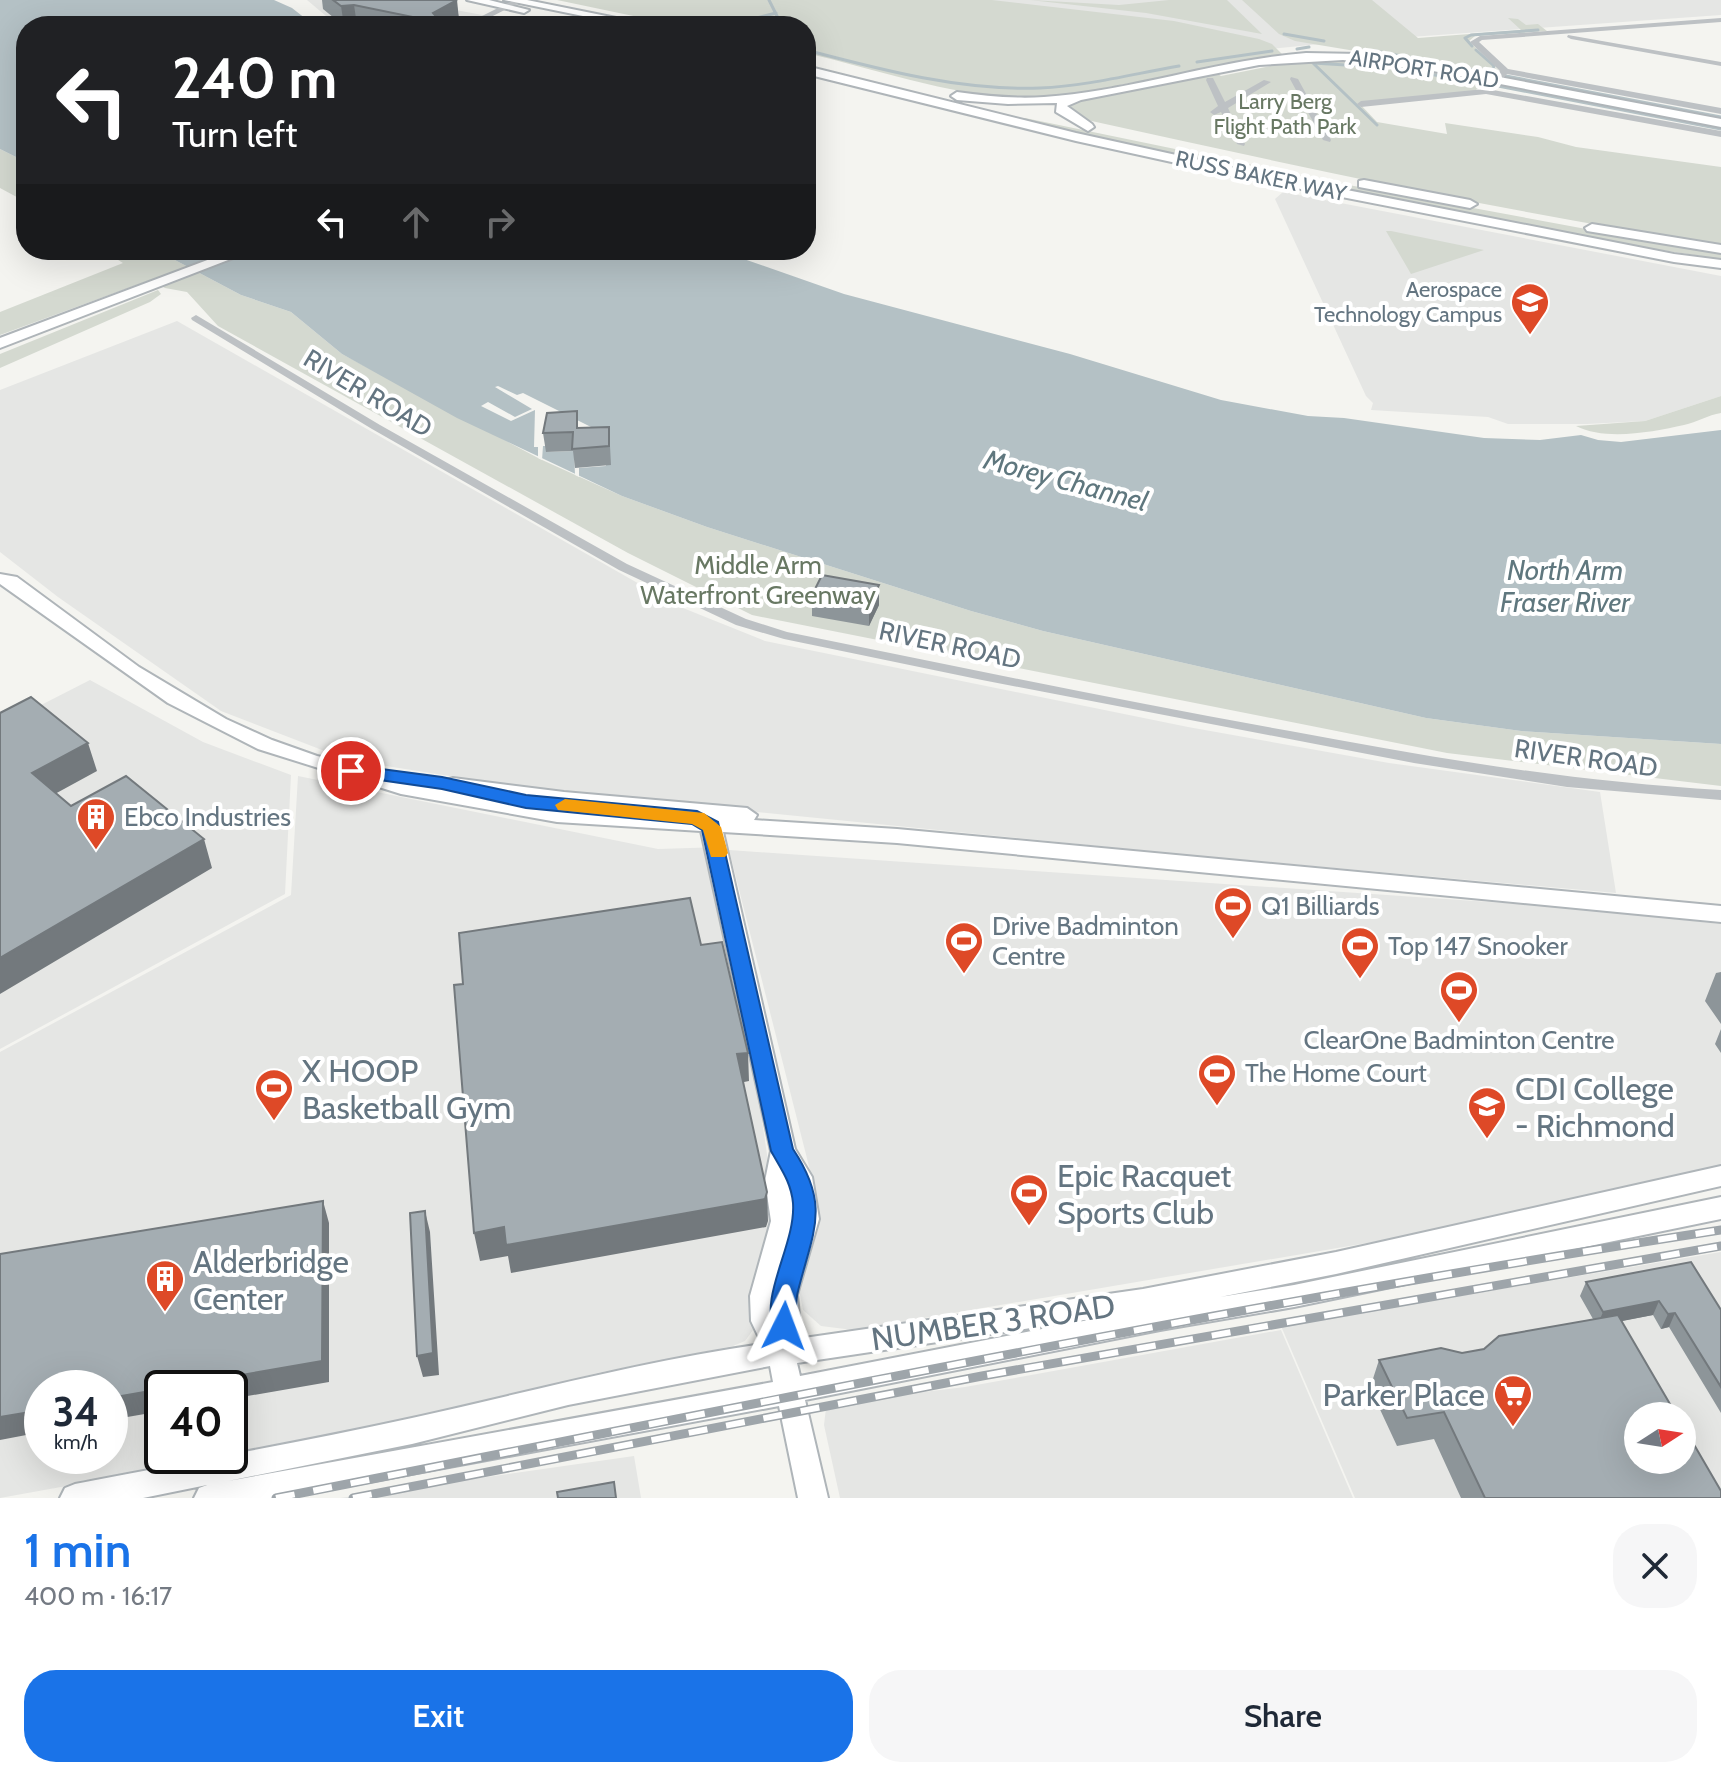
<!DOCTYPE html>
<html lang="en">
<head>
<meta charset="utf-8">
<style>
	:root { --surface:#fff; --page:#f6f6f7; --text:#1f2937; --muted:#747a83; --accent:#1a73e8 }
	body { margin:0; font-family:Cabin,sans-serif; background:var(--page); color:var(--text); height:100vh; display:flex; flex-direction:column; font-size:30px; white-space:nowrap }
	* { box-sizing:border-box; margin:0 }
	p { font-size:26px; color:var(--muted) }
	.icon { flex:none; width:44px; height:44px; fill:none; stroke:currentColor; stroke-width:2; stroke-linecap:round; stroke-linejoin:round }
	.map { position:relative; height:1498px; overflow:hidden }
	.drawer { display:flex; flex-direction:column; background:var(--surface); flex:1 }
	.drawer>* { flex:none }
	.top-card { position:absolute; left:16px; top:16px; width:800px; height:244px; border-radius:32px; box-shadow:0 8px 32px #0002; background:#202124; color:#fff; overflow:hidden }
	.needle { width:52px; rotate:78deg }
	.buttons { position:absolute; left:1624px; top:1402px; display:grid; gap:16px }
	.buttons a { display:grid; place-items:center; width:72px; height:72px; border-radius:50%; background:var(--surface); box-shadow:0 8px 32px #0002; font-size:40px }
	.speed { position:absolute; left:24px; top:1370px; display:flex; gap:16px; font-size:40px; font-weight:700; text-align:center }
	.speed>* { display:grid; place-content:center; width:104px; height:104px; border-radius:50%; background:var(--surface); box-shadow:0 8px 32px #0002; line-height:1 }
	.speed small { font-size:20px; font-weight:400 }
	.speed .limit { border:4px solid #111; border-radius:12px; background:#fff; color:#111 }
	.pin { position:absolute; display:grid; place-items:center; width:68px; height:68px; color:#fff; margin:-34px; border:4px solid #fff; border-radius:50%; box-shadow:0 2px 8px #0007 }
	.me { position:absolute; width:88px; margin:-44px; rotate:3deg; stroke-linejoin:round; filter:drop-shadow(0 0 6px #0008) }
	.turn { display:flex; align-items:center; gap:28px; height:168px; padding:0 24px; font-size:36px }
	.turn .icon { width:104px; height:104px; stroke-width:2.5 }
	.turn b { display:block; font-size:56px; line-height:68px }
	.lanes { display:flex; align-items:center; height:76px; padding:0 24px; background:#0003; justify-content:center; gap:40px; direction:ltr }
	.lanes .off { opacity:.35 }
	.round { display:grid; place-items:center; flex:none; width:84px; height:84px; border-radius:32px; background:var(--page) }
	.head { display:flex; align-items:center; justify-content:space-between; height:136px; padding:0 24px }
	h1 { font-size:48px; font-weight:600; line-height:60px; color:var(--accent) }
	.primary-button { display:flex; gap:16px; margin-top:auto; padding:16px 24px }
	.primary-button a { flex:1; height:92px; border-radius:32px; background:var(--accent); color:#fff; font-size:32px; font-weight:600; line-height:92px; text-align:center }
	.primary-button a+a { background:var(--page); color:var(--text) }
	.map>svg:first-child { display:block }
	.built { fill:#e5e6e4; fill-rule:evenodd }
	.green { fill:#d4d9d0 }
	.water { fill:#b4c1c5 }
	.pier { fill:#f4f4f0 }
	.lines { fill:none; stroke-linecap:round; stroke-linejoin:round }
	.stream { stroke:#b4c1c5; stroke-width:3 }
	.secondary-casing { stroke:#afb5b9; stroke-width:4 }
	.street { fill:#bdc1c4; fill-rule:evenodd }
	.secondary { fill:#fff; fill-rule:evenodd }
	.rail-casing { stroke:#9ea5aa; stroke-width:9 }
	.rail { stroke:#fff; stroke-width:6; stroke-dasharray:19; stroke-linecap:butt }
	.wall { fill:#8d9599 }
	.shaded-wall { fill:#73797d }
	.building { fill:#a4adb2; stroke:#73797d; stroke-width:2 }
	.route { fill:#1a73e8; stroke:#114b97; stroke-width:2 }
	.slow { fill:#f59e0b }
	.labels { text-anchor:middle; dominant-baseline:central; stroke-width:8; stroke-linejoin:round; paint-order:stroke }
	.far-street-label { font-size:22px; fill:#647581; stroke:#fff }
	.far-park-label { font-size:22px; fill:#687863; stroke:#fff }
	.far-poi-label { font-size:22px; fill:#647581; stroke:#fff; text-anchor:end }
	.street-label { font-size:26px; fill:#647581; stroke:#fff }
	.park-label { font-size:26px; fill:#687863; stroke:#fff }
	.poi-label { font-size:26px; fill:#647581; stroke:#fff; text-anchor:start }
	.water-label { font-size:28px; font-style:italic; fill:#5f777e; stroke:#fff }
	.near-poi-label { font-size:32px; fill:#647581; stroke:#fff; text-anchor:start }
	.near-street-label { font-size:32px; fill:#647581; stroke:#fff }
</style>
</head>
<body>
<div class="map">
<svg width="1721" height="1498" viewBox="0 0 1721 1498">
	<rect width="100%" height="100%" fill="#f4f4f0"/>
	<path class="built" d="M 307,0 L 403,0 L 540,26 L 338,26 Z
		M 571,0 L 1721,0 L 1721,15 L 1340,42 L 1163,60 Z
		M 1283,192 L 1721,276 L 1721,396 L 1645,421 L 1587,424 L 1508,424 L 1488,417 L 1371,410 L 1373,403 L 1366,396 L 1275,199 Z
		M 177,321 L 678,606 L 765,641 L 1188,727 L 1389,763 L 1600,792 L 1616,893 L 1177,854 L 538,790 L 348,760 L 221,711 L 58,597 L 0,552 L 0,390 Z
		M 90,680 L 203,742 L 291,775 L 285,894 L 0,1049 L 0,726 Z
		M 298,776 L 658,849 L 722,847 L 776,1216 L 753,1330 L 745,1341 L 733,1346 L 597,1373 L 404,1425 L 0,1498 L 0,1052 L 291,895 ZM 42,1388 L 110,1388 L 110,1456 L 42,1456 ZM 162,1388 L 230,1388 L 230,1456 L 162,1456 Z
		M 729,850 L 1562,907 L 1721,924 L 1721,1165 L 1414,1235 L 853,1330 L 821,1326 L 803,1310 L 799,1290 L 818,1222 L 817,1198 Z
		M 1721,1252 L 1721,1498 L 1355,1498 L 1281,1326 ZM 1638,1416 L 1682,1416 L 1682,1460 L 1638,1460 Z
		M 1281,1330 L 1353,1498 L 840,1498 L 824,1425 L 826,1408 L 832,1403 L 965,1387 Z
		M 634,1456 L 641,1498 L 340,1498 Z"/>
	<path class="green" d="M 557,0 L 992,0 L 1174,21 L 1259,39 L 1272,44 L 1282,54 L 1058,97 C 980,106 884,71 806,53 L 806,26 L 681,26 Z
		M 1030,0 L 1119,5 L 1169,0 L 1227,0 L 1262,34 L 1146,13 Z
		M 1242,0 L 1372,0 L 1418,38 L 1521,30 L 1508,18 L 1518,19 L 1526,25 L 1538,24 L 1547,31 L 1475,36 L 1469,41 L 1498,70 L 1494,74 L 1295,41 L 1279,34 Z
		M 1345,60 L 1406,66 L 1489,82 L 1474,91 L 1359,103 L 1377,122 L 1447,134 L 1445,123 L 1538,137 L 1576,147 L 1721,167 L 1721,245 C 1508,213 1297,166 1087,120 L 1077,117 L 1067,106 L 1098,96 L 1216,73 L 1221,76 L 1276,65 L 1273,62 Z
		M 1025,118 L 1354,186 L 1721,254 L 1721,259 L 1628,245 L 1279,177 L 1022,120 Z
		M 0,149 L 26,162 L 26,202 L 0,188 Z
		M 1386,231 L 1391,231 L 1484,250 L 1411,274 Z
		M 102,250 L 156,250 L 241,295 L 291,312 L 342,354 L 540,459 L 622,496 L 707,527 L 971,611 L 1043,631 L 1426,718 L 1521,731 L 1721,744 L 1721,786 L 1447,753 L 752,615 L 628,553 L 218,326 L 187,292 L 165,288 L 150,280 L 0,335 L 0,312 L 123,263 Z
		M 158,290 L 161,294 L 150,302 L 0,368 L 0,354 Z
		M 1721,396 L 1721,413 C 1708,415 1697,422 1684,425 C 1653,432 1605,441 1576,426 L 1645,421 Z"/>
	<path class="water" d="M 0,0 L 274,0 L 292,8 L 315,26 L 26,26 L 26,162 L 0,149 Z
		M 156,250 L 718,250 L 844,294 L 1070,354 L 1221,400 L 1308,416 L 1344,418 L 1484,438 L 1540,440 L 1581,435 L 1598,440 L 1621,442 L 1721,430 L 1721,744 L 1521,731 L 1426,718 L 1043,631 L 971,611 L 707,527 L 622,496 L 457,418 L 342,354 L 291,312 L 241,295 Z"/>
	<path class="pier" d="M 498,386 L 517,395 L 523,393 L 605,434 L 606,466 L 579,468 L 579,477 L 575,475 L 574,451 L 546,452 L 547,446 L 543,446 L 542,460 L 538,458 L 538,447 L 534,447 L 535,410 L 511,421 L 481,406 L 488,402 L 515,417 L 532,409 L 495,387 Z"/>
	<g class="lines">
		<path class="stream" d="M 769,0 L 782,26
			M 726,26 L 776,13
			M 1284,34 L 1324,41
			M 1472,46 L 1465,38 L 1471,35 L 1538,30
			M 1297,49 L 1309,47
			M 806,50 C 882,70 961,91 1040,88 C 1087,86 1133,74 1179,66
			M 1476,50 L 1494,66 L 1491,73
			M 1375,51 L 1494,74
			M 1197,62 L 1272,51
			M 1506,76 L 1721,117
			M 1498,86 L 1721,129
			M 1377,125 L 1313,63 L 1395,68 L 1486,84"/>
		<g class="secondary-casing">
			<path id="secondary" d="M 467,0 L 489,0 L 529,10 L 524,13 Z
				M 504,0 L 527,0 L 656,26 L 632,26 Z
				M 1306,53 L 1361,54 L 1415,61 L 1721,119 L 1721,127 L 1433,71 L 1343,60 L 1259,65 L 1081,100 L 1067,106 L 1092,124 L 1094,127 L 1088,131 L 1056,112 L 1057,103 L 1008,104 L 957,100 L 951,96 L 957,92 C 986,96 1015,99 1044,97 C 1132,91 1217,60 1306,53 Z
				M 806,66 L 1076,133 L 1240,169 L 1674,254 L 1721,260 L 1721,268 L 1674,262 L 1240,177 L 1076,141 L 806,74 Z
				M 1364,180 L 1470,200 L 1477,204 L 1470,208 L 1359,187 L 1359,181 Z
				M 1592,224 L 1721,245 L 1721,253 L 1587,231 L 1585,228 Z
				M 234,250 L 254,250 L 0,348 L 0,338 Z
				M 0,574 L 17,577 L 139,667 L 226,719 L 272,740 L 317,756 L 369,767 L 403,781 L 445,788 L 446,780 L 453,778 L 564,792 L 747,808 L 757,815 L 754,820 L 897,829 L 1721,906 L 1721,922 L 897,843 L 723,832 L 795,1149 L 812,1177 L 819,1219 L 797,1295 L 799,1316 L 797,1339 L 1143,1289 L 1336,1252 L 1721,1166 L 1721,1186 L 1336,1274 L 1220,1297 L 1294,1285 L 1721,1197 L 1721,1219 L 1294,1307 L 1160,1330 L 805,1400 L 828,1498 L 798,1498 L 779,1406 L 282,1498 L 194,1498 L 199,1488 L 207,1485 L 143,1498 L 60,1498 L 65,1488 L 75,1484 C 189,1462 298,1443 412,1418 C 529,1392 644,1361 762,1344 L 751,1321 L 750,1296 L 771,1221 L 765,1181 L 771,1151 L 701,831 L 557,822 L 401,794 L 258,749 L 168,703 L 0,584 ZM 496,797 L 662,815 L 557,808 ZM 1104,1317 L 800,1376 L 797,1363 ZM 770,1366 L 773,1382 L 228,1481 L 412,1444 L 568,1405 Z"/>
		</g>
		<path class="street" d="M 514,0 L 524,0 L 481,22 L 474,20 Z
			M 1721,18 L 1721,22 L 1482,40 L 1479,42 L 1508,69 L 1721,108 L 1721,114 L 1507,74 L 1493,90 L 1721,131 L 1721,137 L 1486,94 L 1361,107 L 1357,104 L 1361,101 L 1485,89 L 1500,71 L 1470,42 L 1480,36 Z
			M 1568,35 L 1721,62 L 1721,66 L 1571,39 L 1567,37 Z
			M 1291,77 L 1298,79 L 1331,140 L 1330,142 L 1323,140 L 1290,79 Z
			M 1207,78 L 1213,78 L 1225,102 L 1264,80 L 1271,82 L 1228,108 L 1245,144 L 1244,146 L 1237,144 L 1221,112 L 1214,115 L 1210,112 L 1218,106 L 1206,80 Z
			M 196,315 L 380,425 L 627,564 L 746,619 L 787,632 C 954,666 1122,701 1290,731 C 1433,758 1576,782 1721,790 L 1721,800 L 1567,787 L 1414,763 L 982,680 L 784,639 L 736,625 L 619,570 L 372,429 L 192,320 L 191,318 Z"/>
		<use href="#secondary" class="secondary"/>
		<g class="rail-casing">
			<path id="rail" d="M 276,1498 C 757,1404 1237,1304 1721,1230
				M 353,1498 L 982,1376 L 1721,1246"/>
		</g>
		<use href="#rail" class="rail"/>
	</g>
	<path class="wall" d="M 322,0 L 456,0 L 459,20 L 449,26 L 363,26 L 357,25 L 344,26 L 323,9 Z
		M 579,428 L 610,446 L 611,465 L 575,468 L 573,451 L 546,452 L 543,433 Z
		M 879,585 L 879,605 L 869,626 L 812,616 L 812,595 Z
		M 1721,972 L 1721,1024 L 1705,1001 L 1716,973 Z
		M 1721,1029 L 1721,1053 L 1715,1044 Z
		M 1586,1282 L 1721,1310 L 1721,1413 L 1669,1327 L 1661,1329 L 1653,1315 L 1621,1321 L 1721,1498 L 1461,1498 L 1434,1439 L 1397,1446 L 1370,1388 L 1379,1360 L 1462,1353 L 1484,1349 L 1593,1319 L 1580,1296 Z"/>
	<path class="shaded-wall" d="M 457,0 L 459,20 L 449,26 L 442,26 L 442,23 L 433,13 Z
		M 354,5 L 357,25 L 344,26 L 341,6 Z
		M 879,585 L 879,605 L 869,626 L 869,605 Z
		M 88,743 L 97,771 L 42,801 L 32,773 Z
		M 204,839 L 212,868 L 0,994 L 0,958 Z
		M 748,1053 L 749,1081 L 739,1083 L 737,1054 Z
		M 767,1192 L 768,1221 L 766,1227 L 511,1273 L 508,1256 L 480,1261 L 474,1233 L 504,1227 Z
		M 323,1201 L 329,1223 L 329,1382 L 230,1399 L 230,1388 L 167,1388 Z
		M 425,1211 L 430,1232 L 439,1375 L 423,1377 L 417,1356 Z
		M 1659,1301 L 1653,1315 L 1597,1326 L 1603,1312 Z
		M 1675,1313 L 1669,1327 L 1661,1329 L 1668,1314 Z
		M 162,1389 L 162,1411 L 110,1420 L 110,1398 Z
		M 42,1410 L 42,1432 L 0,1440 L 0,1417 Z"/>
	<path class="building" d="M 333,0 L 457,0 L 433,13 L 442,23 L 354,5 L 341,6 Z
		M 577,411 L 577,428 L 609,427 L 609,446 L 572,449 L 573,432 L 543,433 L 547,413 Z
		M 822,575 L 879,585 L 869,605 L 812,595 Z
		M 31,697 L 88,743 L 32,773 L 71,806 L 126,776 L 204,839 L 0,958 L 0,713 Z
		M 690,898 L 701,945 L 722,942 L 748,1053 L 737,1054 L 767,1192 L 765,1199 L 506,1245 L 504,1227 L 474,1233 L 454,985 L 463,984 L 459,933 Z
		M 323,1201 L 322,1361 L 110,1398 L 110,1388 L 42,1388 L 42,1410 L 0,1417 L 0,1254 Z
		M 425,1211 L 433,1353 L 417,1356 L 410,1213 Z
		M 1691,1262 L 1721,1310 L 1721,1387 L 1675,1313 L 1668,1314 L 1659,1301 L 1603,1312 L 1586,1282 Z
		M 1618,1315 L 1677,1416 L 1638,1416 L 1638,1460 L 1682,1460 L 1682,1424 L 1721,1491 L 1721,1498 L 1485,1498 L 1444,1412 L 1407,1418 L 1379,1360 L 1441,1348 L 1462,1353 L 1484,1349 L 1499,1336 Z
		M 614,1482 L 616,1498 L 558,1498 L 557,1492 Z"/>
	<path class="route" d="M 351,765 L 442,777 L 526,795 L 697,811 L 718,822 L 793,1149 C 831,1206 813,1231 798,1291 C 794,1305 799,1320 793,1333 L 784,1336 L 775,1333 C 758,1296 796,1245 793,1203 C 791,1182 781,1169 771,1151 L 702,830 L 692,824 L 526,808 L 442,789 L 345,775 L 342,771 L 345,766 Z"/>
	<path class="slow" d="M 565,799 L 704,813 L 721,827 L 728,853 L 725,857 L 711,857 L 703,830 L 692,824 L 558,810 L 555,805 Z"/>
	<defs>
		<g id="university-pin" transform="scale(2)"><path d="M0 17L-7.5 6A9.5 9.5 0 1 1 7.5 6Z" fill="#de4927" stroke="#fff"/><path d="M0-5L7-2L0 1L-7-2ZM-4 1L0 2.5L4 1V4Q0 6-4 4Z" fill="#fff"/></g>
		<g id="building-pin" transform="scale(2)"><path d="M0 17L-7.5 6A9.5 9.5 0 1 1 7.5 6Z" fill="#de4927" stroke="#fff"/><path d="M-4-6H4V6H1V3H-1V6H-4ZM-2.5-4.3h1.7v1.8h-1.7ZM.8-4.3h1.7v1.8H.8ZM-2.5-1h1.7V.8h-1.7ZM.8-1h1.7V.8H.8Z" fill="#fff"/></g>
		<g id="stadium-pin" transform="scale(2)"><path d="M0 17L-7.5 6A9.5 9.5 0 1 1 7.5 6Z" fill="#de4927" stroke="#fff"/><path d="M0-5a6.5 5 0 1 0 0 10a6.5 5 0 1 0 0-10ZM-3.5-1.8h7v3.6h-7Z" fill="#fff"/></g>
		<g id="supermarket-pin" transform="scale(2)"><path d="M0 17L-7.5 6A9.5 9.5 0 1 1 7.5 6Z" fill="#de4927" stroke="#fff"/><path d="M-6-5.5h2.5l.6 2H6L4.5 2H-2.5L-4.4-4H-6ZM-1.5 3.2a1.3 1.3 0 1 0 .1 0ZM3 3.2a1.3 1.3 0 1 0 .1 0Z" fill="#fff"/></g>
	</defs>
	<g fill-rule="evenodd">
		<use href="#university-pin" x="1530" y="302"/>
		<use href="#building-pin" x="96" y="817"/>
		<use href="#stadium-pin" x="1233" y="906"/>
		<use href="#stadium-pin" x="964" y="941"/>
		<use href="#stadium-pin" x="1360" y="946"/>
		<use href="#stadium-pin" x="1459" y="990"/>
		<use href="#stadium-pin" x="1217" y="1073"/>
		<use href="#stadium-pin" x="274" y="1088"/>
		<use href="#university-pin" x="1487" y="1106"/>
		<use href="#stadium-pin" x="1029" y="1193"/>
		<use href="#building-pin" x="165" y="1279"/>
		<use href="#supermarket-pin" x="1513" y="1394"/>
	</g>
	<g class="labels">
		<g class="far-street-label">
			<text transform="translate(1424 69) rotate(9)">AIRPORT ROAD</text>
			<text transform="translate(1261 176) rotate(12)">RUSS BAKER WAY</text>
		</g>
		<g class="far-park-label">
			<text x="1285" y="101">Larry Berg<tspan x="1285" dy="25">Flight Path Park</tspan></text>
		</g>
		<g class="far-poi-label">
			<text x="1502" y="289">Aerospace<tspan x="1502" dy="25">Technology Campus</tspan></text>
		</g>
		<g class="street-label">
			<text transform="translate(368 393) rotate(31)">RIVER ROAD</text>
			<text transform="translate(950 645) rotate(12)">RIVER ROAD</text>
			<text transform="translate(1586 758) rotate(8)">RIVER ROAD</text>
		</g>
		<g class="park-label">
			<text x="758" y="565">Middle Arm<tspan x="758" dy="30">Waterfront Greenway</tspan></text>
		</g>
		<g class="poi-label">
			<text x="124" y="817">Ebco Industries</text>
			<text x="1261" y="906">Q1 Billiards</text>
			<text x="992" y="926">Drive Badminton<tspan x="992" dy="30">Centre</tspan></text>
			<text x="1388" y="946">Top 147 Snooker</text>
			<text x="1459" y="1040" text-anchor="middle">ClearOne Badminton Centre</text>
			<text x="1245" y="1073">The Home Court</text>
		</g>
		<g class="water-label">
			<text transform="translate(1066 480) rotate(15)">Morey Channel</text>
			<text x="1565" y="570">North Arm<tspan x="1565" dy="32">Fraser River</tspan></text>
		</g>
		<g class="near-poi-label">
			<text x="302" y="1070">X HOOP<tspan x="302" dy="37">Basketball Gym</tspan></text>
			<text x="1515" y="1088">CDI College<tspan x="1515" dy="37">- Richmond</tspan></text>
			<text x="1057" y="1175">Epic Racquet<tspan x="1057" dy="37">Sports Club</tspan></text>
			<text x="193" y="1261">Alderbridge<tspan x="193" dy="37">Center</tspan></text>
			<text x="1485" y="1394" text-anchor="end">Parker Place</text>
		</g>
		<g class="near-street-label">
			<text transform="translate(993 1322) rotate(-8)">NUMBER 3 ROAD</text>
		</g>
	</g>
</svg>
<div class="buttons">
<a><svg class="needle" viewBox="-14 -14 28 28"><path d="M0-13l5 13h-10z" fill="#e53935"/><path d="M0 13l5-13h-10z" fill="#747a83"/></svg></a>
</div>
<div class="speed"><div>34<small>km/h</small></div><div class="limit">40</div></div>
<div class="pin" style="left:351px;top:771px;background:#d93025"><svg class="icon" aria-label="arrive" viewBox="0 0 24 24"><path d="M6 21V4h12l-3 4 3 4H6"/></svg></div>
<svg class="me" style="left:784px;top:1326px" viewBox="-20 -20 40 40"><path d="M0-17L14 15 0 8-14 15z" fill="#1a73e8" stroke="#fff" stroke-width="4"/></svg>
<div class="top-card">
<div class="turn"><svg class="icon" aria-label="left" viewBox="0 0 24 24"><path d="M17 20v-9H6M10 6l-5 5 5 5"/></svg><div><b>240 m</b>Turn left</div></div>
<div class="lanes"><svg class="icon" aria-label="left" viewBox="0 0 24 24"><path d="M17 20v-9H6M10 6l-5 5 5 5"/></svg><svg class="icon off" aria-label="ahead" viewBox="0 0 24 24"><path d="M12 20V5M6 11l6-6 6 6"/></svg><svg class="icon off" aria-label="right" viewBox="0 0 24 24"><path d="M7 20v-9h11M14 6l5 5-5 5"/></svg></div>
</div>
</div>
<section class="drawer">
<div class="head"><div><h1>1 min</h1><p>400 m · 16:17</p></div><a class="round"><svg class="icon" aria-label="close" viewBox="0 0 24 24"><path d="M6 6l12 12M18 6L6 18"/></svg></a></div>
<div class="primary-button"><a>Exit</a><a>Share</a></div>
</section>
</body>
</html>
